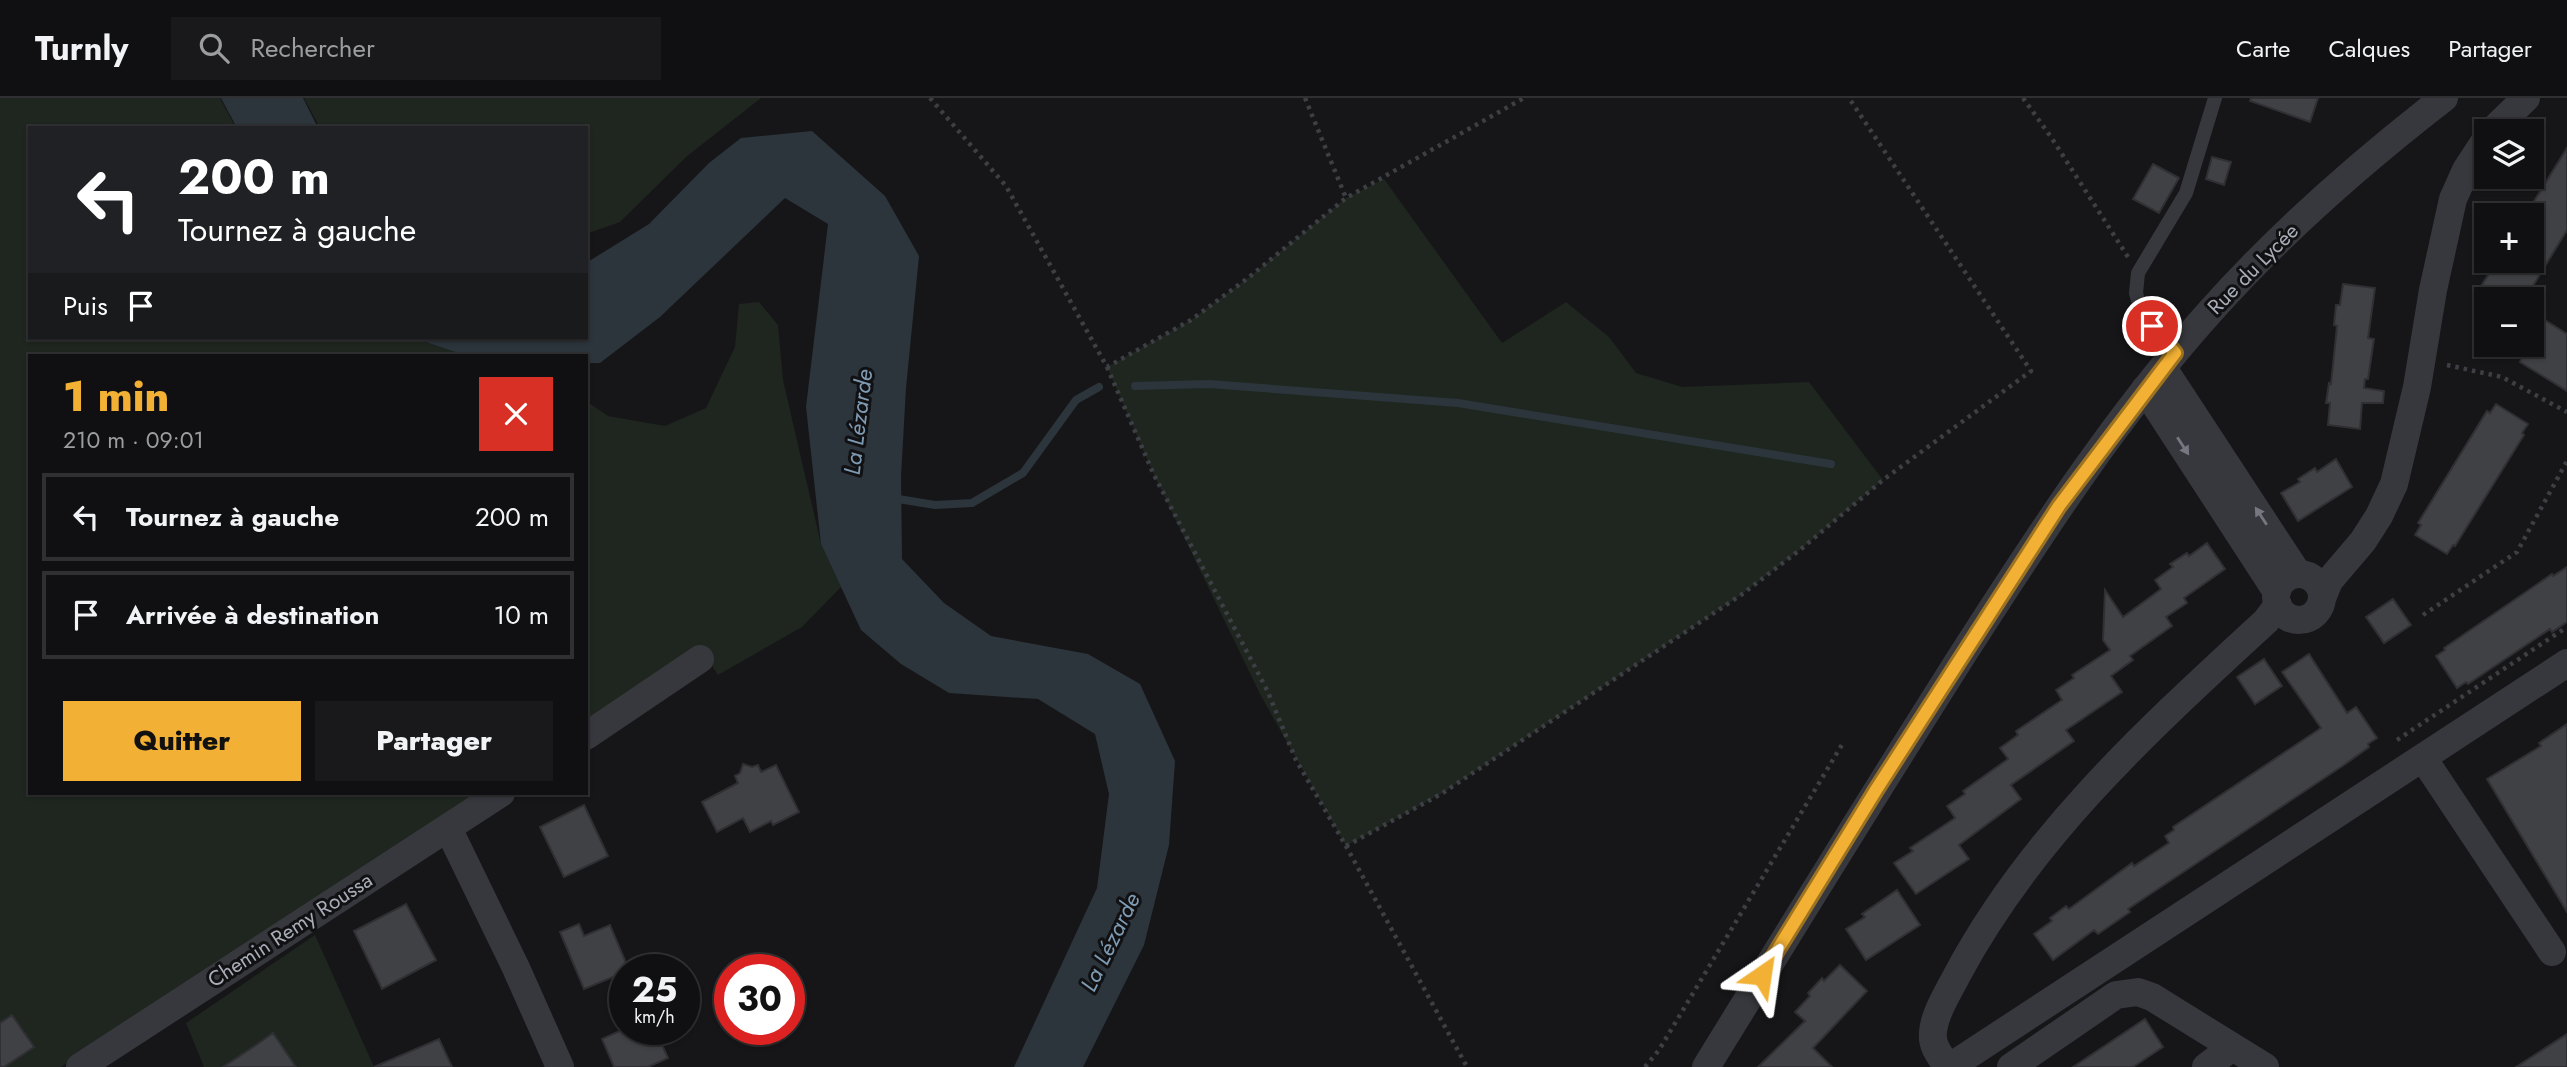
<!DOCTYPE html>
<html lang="fr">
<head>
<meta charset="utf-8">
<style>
	:root { --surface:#101012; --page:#19191b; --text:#f1f3f6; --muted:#9c9d9f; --line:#303032; --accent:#f2b134 }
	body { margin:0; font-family:Jost,sans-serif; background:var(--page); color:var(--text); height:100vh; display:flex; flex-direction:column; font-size:26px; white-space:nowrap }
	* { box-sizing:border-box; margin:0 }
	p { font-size:23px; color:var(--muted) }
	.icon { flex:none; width:38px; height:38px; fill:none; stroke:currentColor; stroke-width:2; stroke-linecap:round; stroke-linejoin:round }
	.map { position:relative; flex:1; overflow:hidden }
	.drawer { position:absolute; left:28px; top:256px; width:560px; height:441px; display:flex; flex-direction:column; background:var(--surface); border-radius:0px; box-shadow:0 2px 5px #0004,0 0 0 2px var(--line) }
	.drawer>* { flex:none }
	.guide { position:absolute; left:28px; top:28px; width:560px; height:214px; border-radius:0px; box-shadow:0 2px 5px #0004,0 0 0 2px var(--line); background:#202124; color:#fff; overflow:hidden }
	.tools { position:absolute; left:2474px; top:21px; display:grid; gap:14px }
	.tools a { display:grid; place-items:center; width:70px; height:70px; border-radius:0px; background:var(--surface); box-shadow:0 2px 5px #0004,0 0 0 2px var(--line); font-size:35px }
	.speed { position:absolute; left:609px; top:856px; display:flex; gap:14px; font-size:35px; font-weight:700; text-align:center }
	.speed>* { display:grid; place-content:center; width:91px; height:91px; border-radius:50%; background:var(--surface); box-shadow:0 2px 5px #0004,0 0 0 2px var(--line); line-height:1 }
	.speed small { font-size:18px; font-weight:400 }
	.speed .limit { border:10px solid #d22; background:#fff; color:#111 }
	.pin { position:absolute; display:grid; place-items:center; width:60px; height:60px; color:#fff; margin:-30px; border:4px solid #fff; border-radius:50%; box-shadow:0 2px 7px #0007 }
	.me { position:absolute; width:77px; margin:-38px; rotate:32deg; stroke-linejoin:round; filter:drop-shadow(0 0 5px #0008) }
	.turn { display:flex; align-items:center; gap:24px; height:147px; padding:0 35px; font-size:32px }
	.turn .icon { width:91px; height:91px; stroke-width:2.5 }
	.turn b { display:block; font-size:49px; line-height:60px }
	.then { display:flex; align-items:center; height:66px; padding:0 35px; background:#0003; gap:14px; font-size:26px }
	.round { display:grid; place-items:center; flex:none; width:74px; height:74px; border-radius:0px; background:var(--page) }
	.head { display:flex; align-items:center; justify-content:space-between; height:119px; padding:0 35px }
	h1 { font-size:42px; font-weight:800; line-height:52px; color:var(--accent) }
	.primary-button { display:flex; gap:14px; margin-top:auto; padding:14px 35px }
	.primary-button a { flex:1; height:80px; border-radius:0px; background:var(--accent); color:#111; font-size:28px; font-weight:800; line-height:80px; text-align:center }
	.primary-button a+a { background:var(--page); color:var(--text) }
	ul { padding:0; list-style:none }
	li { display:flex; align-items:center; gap:21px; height:88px; margin:0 14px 10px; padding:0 21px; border:4px solid var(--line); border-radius:0px }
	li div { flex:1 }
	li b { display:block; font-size:26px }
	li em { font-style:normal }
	header { display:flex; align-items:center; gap:42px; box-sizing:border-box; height:98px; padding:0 35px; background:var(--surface); border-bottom:2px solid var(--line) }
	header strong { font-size:33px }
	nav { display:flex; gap:38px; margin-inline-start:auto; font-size:24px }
	.search { width:490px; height:63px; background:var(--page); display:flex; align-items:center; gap:18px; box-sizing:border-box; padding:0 24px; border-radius:0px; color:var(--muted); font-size:26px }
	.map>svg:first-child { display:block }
	.green { fill:#1e261f }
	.water { fill:#2c353c }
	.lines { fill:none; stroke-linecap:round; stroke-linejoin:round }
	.stream { stroke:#2c353c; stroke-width:8 }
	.building { fill:#404145; stroke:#303034; stroke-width:2 }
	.path { stroke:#3d3f44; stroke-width:4.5; stroke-dasharray:3.5 5; stroke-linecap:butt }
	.lane { stroke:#37383d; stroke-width:14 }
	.street { stroke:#37383d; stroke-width:28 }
	.oneway { fill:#757881 }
	.route-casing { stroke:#9d7322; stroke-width:18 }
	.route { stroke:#f2b134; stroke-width:12 }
	.labels { text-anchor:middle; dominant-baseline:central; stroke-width:6; stroke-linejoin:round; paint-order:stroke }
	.street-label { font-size:21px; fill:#a8adb8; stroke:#111113 }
	.water-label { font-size:23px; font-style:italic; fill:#7f9bb3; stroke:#111113 }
</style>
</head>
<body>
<header>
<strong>Turnly</strong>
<div class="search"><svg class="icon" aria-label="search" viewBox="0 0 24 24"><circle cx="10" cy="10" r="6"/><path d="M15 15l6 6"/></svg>Rechercher</div>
<nav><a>Carte</a><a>Calques</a><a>Partager</a></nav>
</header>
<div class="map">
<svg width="2567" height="969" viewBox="0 0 2567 969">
	<rect width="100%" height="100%" fill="#161618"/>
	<path class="green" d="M 0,0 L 220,0 L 236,30 L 30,30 L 30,240 L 414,240 L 464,257 L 30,257 L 30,695 L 480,695 L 61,969 L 0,969 Z
		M 304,0 L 761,0 L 686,59 L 620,124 L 586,136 L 586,30 L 320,30 Z
		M 1384,81 L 1502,245 L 1566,204 L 1609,239 L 1636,275 L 1682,289 L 1809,284 L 1883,382 L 1801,451 L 1741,497 L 1441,696 L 1346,748 L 1261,598 L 1154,377 L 1107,269 L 1191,222 L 1248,180 L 1346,100 Z
		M 759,204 L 778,227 L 783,282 L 821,446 L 841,489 L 802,529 L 718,577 L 701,551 L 586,626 L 586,303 L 608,318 L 665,328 L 706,310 L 735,249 L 739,206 Z
		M 315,837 L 374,969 L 204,969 L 186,925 Z"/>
	<path class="water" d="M 221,0 L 303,0 L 318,30 L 237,30 Z
		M 812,33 L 885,98 L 919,158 L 906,290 L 901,378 L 902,461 L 944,505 L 991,538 L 1088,556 L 1140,586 L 1175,663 L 1169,747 L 1144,847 L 1083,969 L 1014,969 L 1097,790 L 1109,696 L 1095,636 L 1038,601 L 949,595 L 901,566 L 861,532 L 821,446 L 806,309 L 828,126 L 785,100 L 660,219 L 600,265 L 586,265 L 586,257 L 464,257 L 414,240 L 586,240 L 586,165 L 649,126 L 709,65 L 741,40 Z"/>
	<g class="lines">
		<path class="stream" d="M 1135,288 L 1209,286 L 1458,305 L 1831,366
			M 892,400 L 935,407 L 972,405 L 1023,375 L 1076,302 L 1099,289"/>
	</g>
	<path class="building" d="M 2251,0 L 2318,0 L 2310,24 L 2250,3 Z
		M 2567,50 L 2567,132 L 2525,201 L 2492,201 L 2478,193 L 2497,163 L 2532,163 L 2531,108 Z
		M 2212,59 L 2231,64 L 2224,87 L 2206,81 Z
		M 2153,66 L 2179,80 L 2159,115 L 2133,101 Z
		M 2343,186 L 2375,190 L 2368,240 L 2374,241 L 2368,281 L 2365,281 L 2364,290 L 2384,293 L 2383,305 L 2362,305 L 2360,331 L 2328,327 L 2330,305 L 2326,305 L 2329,285 L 2331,286 L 2337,228 L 2334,227 L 2336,207 L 2340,207 Z
		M 2532,214 L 2567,236 L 2567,293 L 2520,264 L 2521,261 L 2500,247 L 2532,247 Z
		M 2496,306 L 2528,326 L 2522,335 L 2524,337 L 2455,448 L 2453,447 L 2447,456 L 2415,437 L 2421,427 L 2418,425 L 2487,313 L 2490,315 Z
		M 2336,361 L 2352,389 L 2298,423 L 2281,395 L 2300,384 L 2298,381 L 2315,370 L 2317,374 Z
		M 2207,445 L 2225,471 L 2184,500 L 2187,505 L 2166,519 L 2172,528 L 2130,558 L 2133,562 L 2111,578 L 2122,594 L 2066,632 L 2074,643 L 2011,687 L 2021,701 L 1959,747 L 1969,761 L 1916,796 L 1894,765 L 1913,753 L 1910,750 L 1955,720 L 1947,708 L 1965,696 L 1963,693 L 2008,661 L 2000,650 L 2018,637 L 2016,633 L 2062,602 L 2056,592 L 2074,580 L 2072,577 L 2110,552 L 2103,542 L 2105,492 L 2123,519 L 2161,491 L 2155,482 L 2173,469 L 2170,466 L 2187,455 L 2189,458 Z
		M 2567,469 L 2567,524 L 2552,534 L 2550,531 L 2468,586 L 2466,584 L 2457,590 L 2436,558 L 2445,552 L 2444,550 L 2552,476 L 2553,478 Z
		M 2393,501 L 2411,527 L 2384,545 L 2366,519 Z
		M 2309,556 L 2347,615 L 2356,609 L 2377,640 L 2368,646 L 2369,649 L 2344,667 L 2128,811 L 2130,814 L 2098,836 L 2094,832 L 2053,862 L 2034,836 L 2052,823 L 2050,820 L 2066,808 L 2069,811 L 2132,765 L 2134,768 L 2169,745 L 2165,738 L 2174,732 L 2173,729 L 2321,630 L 2282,574 Z
		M 2264,561 L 2282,588 L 2255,606 L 2237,579 Z
		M 2567,626 L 2567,814 L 2487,681 L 2541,648 L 2539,645 Z
		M 743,666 L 752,669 L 758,667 L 761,674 L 776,667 L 799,714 L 773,727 L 771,723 L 750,734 L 743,720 L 717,734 L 702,704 L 738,685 L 735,678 L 740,675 Z
		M 584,707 L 608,758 L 564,779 L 540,729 Z
		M 1897,792 L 1920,827 L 1866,862 L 1846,831 L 1865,819 L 1862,816 Z
		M 406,806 L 436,862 L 382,891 L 354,833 Z
		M 579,826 L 584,838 L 610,827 L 629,872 L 625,872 L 625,874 L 584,891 L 560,834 Z
		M 1840,867 L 1867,893 L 1813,950 L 1832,969 L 1758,969 L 1805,923 L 1795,914 L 1810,898 L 1808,895 L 1822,880 L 1824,883 Z
		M 12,917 L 34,949 L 4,969 L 0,969 L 0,925 Z
		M 2145,921 L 2163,949 L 2133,969 L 2073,969 Z
		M 624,931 L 655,931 L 668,960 L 648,969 L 614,969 L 602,941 Z
		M 273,935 L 296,969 L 223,969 L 256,947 Z
		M 2567,936 L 2567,969 L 2516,969 Z
		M 439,941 L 452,969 L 374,969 Z"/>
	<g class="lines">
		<path class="path" d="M 930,0 L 1006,88 L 1107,269 L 1191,222 L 1248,180 L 1346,100 L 1524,0
			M 1305,0 L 1346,100
			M 2023,0 L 2051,39 L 2128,159
			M 2447,267 L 2502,279 L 2567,314
			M 1107,269 L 1154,377 L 1267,592 L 1296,662 L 1346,748 L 1467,969
			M 2423,517 L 2517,454 L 2567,363
			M 2397,642 L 2567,529
			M 1346,748 L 1441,696 L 1741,497 L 1801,451 L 1883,382 L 2031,273 L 1849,0
			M 1645,969 L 1659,952 L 1843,645"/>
		<path class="lane" d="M 2175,255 L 2141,214 L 2136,195 L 2138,175 L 2186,95 L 2215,0"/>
		<path class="street" d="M 2492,33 L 2526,0
			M 2163,270 L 2298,476
			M 2145,291 L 2277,494
			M2276 499a23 23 0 1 1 46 0a23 23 0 1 1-46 0Z
			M 2323,498 L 2329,483 L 2363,443 L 2379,418 L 2394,386 L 2417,289 L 2433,192 L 2453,101 L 2466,72 L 2487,40
			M 586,638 L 700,561
			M 2423,660 L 2552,854
			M 448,730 L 516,870 L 560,969
			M 80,969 L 501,695
			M 1706,969 C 1791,831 1876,693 1963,556 C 2039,438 2114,321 2208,216 C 2278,137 2360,65 2444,0
			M 1948,969 C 1942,961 1934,951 1933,941 C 1931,920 1948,895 1957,877 C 2032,736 2151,629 2266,523 L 2278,507
			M 1950,969 L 2567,565
			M 2011,969 L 2116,897 L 2138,894 L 2152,899 L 2265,969
			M 2206,969 L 2231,950"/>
	</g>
	<defs><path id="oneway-solid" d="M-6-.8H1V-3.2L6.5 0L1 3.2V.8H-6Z" transform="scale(1.75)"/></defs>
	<g class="oneway">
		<use href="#oneway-solid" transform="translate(2183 348) rotate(57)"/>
		<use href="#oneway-solid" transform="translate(2261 418) rotate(-123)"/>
	</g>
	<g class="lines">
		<g class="route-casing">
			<path id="route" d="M 1762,877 L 1876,692 L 2059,408 L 2175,255 L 2152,228"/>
		</g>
		<use href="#route" class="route"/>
	</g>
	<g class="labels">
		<g class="street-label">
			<text transform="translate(2253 171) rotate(-45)">Rue du Lycée</text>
			<text transform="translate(290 832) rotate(-33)">Chemin Remy Roussa</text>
		</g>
		<g class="water-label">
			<text transform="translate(858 324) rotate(-83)">La Lézarde</text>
			<text transform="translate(1110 844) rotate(-64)">La Lézarde</text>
		</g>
	</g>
</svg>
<div class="tools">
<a><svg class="icon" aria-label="layers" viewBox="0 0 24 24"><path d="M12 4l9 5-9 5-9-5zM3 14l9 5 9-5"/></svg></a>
<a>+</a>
<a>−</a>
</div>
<div class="speed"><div>25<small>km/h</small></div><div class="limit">30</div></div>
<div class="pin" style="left:2152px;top:228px;background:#d93025"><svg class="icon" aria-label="arrive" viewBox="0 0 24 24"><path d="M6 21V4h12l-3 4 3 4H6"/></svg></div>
<svg class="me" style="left:1762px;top:877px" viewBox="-20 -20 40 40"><path d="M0-17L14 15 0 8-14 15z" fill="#f2b134" stroke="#fff" stroke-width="4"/></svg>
<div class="guide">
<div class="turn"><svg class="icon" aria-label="left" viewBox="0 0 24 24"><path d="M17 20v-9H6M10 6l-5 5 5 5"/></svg><div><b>200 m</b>Tournez à gauche</div></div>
<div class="then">Puis<svg class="icon" aria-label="arrive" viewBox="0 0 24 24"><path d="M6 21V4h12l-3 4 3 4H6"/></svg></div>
</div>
<section class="drawer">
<div class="head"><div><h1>1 min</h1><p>210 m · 09:01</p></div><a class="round" style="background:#d93025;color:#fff"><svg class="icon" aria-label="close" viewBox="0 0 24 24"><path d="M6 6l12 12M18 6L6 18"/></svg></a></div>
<ul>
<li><svg class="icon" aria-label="left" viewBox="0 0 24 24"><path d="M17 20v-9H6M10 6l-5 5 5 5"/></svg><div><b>Tournez à gauche</b></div><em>200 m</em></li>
<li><svg class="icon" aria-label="arrive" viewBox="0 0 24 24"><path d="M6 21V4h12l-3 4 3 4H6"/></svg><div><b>Arrivée à destination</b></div><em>10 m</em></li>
</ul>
<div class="primary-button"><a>Quitter</a><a>Partager</a></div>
</section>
</div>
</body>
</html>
